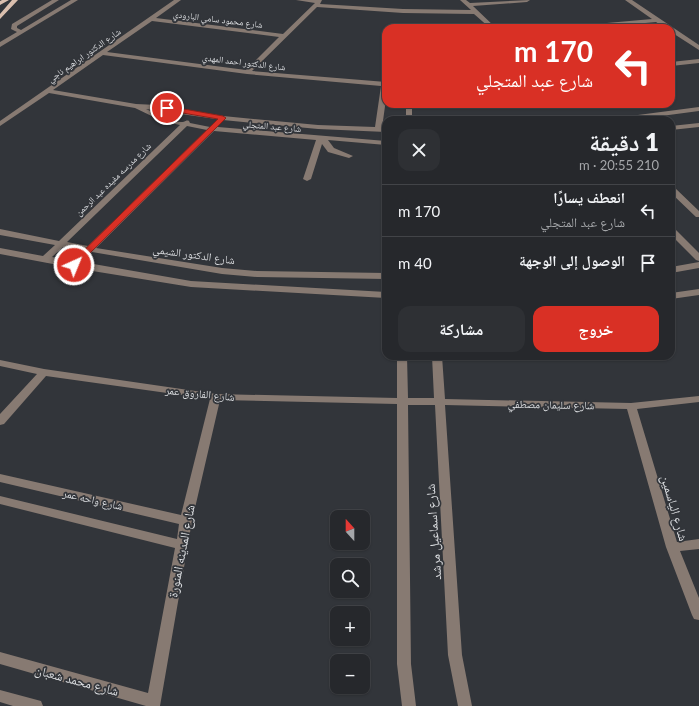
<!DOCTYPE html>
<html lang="ar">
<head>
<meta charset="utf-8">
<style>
	:root { --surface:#26282c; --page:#2e3034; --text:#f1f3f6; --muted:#a4a6a9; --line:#424448; --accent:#d93025 }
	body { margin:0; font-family:Lato,"Noto Naskh Arabic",sans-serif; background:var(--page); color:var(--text); direction:rtl; height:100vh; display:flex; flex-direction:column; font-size:15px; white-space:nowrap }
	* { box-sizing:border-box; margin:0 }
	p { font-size:13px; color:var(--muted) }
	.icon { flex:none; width:22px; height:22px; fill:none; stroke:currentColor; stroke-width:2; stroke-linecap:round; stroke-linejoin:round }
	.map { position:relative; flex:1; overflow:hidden; direction:ltr }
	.details { position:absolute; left:382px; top:116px; width:293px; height:244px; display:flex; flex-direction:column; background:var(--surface); border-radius:12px; box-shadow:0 1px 3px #0004,0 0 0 1px var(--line); direction:rtl }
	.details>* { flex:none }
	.guide { position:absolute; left:382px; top:24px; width:293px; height:84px; border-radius:12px; box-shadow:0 1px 3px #0004,0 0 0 1px var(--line); direction:rtl; background:#d93025; color:#fff; overflow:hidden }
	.needle { width:26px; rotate:339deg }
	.controls { position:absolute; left:330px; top:510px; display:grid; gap:8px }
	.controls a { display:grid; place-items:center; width:40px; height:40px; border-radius:8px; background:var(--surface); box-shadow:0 1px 3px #0004,0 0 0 1px var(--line); font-size:20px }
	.pin { position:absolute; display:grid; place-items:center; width:34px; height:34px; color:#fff; margin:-17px; border:2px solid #fff; border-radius:50%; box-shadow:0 1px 4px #0007 }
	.me { position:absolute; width:44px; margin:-22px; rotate:44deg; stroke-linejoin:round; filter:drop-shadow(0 0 3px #0008) }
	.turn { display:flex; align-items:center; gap:14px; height:84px; padding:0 16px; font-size:18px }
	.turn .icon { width:52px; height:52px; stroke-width:2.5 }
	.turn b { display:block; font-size:28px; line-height:34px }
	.round { display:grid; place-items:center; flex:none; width:42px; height:42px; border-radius:12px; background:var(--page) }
	.headline { display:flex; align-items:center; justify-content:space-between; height:68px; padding:0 16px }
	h1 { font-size:24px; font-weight:800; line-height:30px }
	.action { display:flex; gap:8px; margin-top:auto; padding:8px 16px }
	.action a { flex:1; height:46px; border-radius:12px; background:var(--accent); color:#fff; font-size:16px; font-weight:800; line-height:46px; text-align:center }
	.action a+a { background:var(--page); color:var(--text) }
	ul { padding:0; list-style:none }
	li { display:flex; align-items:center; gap:12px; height:52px; padding:0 16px; border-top:1px solid var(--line) }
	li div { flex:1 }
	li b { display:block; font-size:15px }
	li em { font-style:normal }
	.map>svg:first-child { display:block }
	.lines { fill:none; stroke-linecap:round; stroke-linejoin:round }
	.minor { fill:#877a72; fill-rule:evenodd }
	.major { fill:#dabfae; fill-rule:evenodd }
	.route { fill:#d93025; stroke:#8d1f18 }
	.labels { text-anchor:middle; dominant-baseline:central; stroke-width:3.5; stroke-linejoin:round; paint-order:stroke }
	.far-street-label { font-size:9px; fill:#dbdde0; stroke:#32353a }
	.street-label { font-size:11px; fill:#dbdde0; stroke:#32353a }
	.near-street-label { font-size:13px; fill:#dbdde0; stroke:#32353a }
</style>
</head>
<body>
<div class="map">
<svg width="699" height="706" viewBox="0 0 699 706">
	<rect width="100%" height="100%" fill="#32353a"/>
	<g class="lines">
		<path class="minor" d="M 52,0 L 59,0 L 17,26 L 17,28 L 21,30 L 71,0 L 78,0 L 0,47 L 0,42 L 17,32 L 11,29 L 12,24 Z
			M 174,0 L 181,0 L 156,18 L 283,34 L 315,3 L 296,0 L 322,0 L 320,4 L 403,9 L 471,10 L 460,0 L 466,0 L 470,3 L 530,0 L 527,2 L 473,6 L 496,28 L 490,28 L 474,14 L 403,13 L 317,7 L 252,71 L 386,82 L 386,99 L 382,128 L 386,128 L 386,132 L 318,129 L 223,120 L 146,109 C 156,113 172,123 183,122 C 186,121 187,120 189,121 L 190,123 L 210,127 L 215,124 L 217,125 L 218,127 L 386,141 L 386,145 L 328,140 L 334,148 L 353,156 L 349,158 L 328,152 L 322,144 L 311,179 L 307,181 L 303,179 L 316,140 L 214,131 L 96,248 L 222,268 L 257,271 L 386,273 L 386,279 L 257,277 L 222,274 L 92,252 L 82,262 L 191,281 L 386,292 L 386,298 L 191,287 L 74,268 L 0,254 L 0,248 L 43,256 L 55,245 L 0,235 L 0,229 L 59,241 L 180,125 L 162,121 L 135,108 L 49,93 L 0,126 L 0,121 ZM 152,21 L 279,37 L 246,70 L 107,52 ZM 103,55 L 247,74 L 381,86 L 375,127 L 318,125 L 223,116 L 157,105 L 136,104 L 53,90 ZM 187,126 L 207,130 L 88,246 L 67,242 ZM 63,247 L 84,251 L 73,261 L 52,257 Z
			M 625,0 L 632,0 L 699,45 L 699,50 L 671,32 L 671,28 L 665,28 L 656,22 L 591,28 L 570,28 L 573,26 L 652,19 Z
			M 699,59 L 699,63 L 671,66 L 671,62 Z
			M 406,104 L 412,104 L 412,120 L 406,120 Z
			M 699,107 L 699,111 L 631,120 L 612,120 L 615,118 Z
			M 699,123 L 699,127 L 671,130 L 671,126 Z
			M 671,187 L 674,187 L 699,211 L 699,217 L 696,217 L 671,193 Z
			M 671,227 L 674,228 L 699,253 L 699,261 L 696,260 L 671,235 Z
			M 699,262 L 699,268 L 671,273 L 671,267 Z
			M 699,289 L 699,295 L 671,299 L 671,293 Z
			M 397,356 L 407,356 L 408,398 L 434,398 L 432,356 L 442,356 L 445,399 L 631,403 L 699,396 L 699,402 L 637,409 L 677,542 L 699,539 L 699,549 L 680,551 L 699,598 L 699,620 L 694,619 L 692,615 L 666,547 L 627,409 L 445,405 L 462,655 L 472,706 L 458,706 L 448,655 L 435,405 L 408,405 L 411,664 L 416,706 L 402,706 L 397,664 L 397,404 L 220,400 L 192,521 L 160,706 L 146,706 L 0,664 L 0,652 L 148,693 L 175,548 L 0,504 L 0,496 L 177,539 L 179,524 L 0,482 L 0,474 L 181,515 L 210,399 L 46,376 L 4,424 L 0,425 L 0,414 L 37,374 L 0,366 L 0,360 L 44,369 L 216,394 L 397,398 Z
			M 0,690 L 41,701 L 43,706 L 13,706 L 0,702 Z"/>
		<path class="major" d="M 2,0 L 9,0 L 0,5 L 0,1 Z
			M 12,0 L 18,0 L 0,19 L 0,14 Z"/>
	</g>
	<path class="route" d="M 167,106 L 223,116 L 226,118 L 77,266 L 71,266 L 71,263 L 218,119 L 165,110 L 165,107 Z"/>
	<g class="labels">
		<g class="far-street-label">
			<text transform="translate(218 19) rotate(7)">شارع محمود سامي البارودي</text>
			<text transform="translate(84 55) rotate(-35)">شارع الدكتور ابراهيم ناجي</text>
			<text transform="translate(244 62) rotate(7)">شارع الدكتور احمد المهدي</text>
			<text transform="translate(272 126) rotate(5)">شارع عبد المتجلي</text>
			<text transform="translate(113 179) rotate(-44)">شارع مدرسه مفيده عبد الرحمن</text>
		</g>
		<g class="street-label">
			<text transform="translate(194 254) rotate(8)">شارع الدكتور الشيمي</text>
			<text transform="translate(200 393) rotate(6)">شارع الفاروق عمر</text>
			<text transform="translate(551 404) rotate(1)">شارع سليمان مصطفي</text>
			<text transform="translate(93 499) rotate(13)">شارع واحه عمر</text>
		</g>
		<g class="near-street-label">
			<text transform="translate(675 508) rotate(74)">شارع الياسمين</text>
			<text transform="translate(433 532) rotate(-94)">شارع اسماعيل مرشد</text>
			<text transform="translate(181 551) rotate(-79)">شارع المدينه المنورة</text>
			<text transform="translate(77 680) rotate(15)">شارع محمد شعبان</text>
		</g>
	</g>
</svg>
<div class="controls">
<a><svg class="needle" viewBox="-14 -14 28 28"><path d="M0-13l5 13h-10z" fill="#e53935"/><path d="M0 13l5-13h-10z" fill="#a4a6a9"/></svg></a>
<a><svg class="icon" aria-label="search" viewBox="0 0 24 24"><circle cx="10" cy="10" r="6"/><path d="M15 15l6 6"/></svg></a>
<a>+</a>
<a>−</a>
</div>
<div class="pin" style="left:167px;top:108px;background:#d93025"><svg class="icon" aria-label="arrive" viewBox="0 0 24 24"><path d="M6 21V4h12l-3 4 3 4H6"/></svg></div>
<svg class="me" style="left:74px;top:265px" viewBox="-20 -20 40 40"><circle r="17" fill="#d93025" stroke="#fff" stroke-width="3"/><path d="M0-11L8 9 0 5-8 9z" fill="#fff"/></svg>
<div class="guide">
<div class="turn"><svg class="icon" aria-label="left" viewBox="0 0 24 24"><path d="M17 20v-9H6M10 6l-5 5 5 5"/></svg><div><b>170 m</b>شارع عبد المتجلي</div></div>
</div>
<section class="details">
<div class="headline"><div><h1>1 دقيقة</h1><p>210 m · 20:55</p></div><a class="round"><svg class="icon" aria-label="close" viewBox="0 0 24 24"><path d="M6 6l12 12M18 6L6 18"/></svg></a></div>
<ul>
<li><svg class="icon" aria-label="left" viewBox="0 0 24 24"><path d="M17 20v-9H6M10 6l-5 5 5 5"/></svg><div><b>انعطف يسارًا</b><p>شارع عبد المتجلي</p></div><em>170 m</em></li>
<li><svg class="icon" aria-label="arrive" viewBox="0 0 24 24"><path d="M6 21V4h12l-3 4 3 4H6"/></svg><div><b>الوصول إلى الوجهة</b></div><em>40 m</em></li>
</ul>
<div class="action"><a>خروج</a><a>مشاركة</a></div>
</section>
</div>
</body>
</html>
